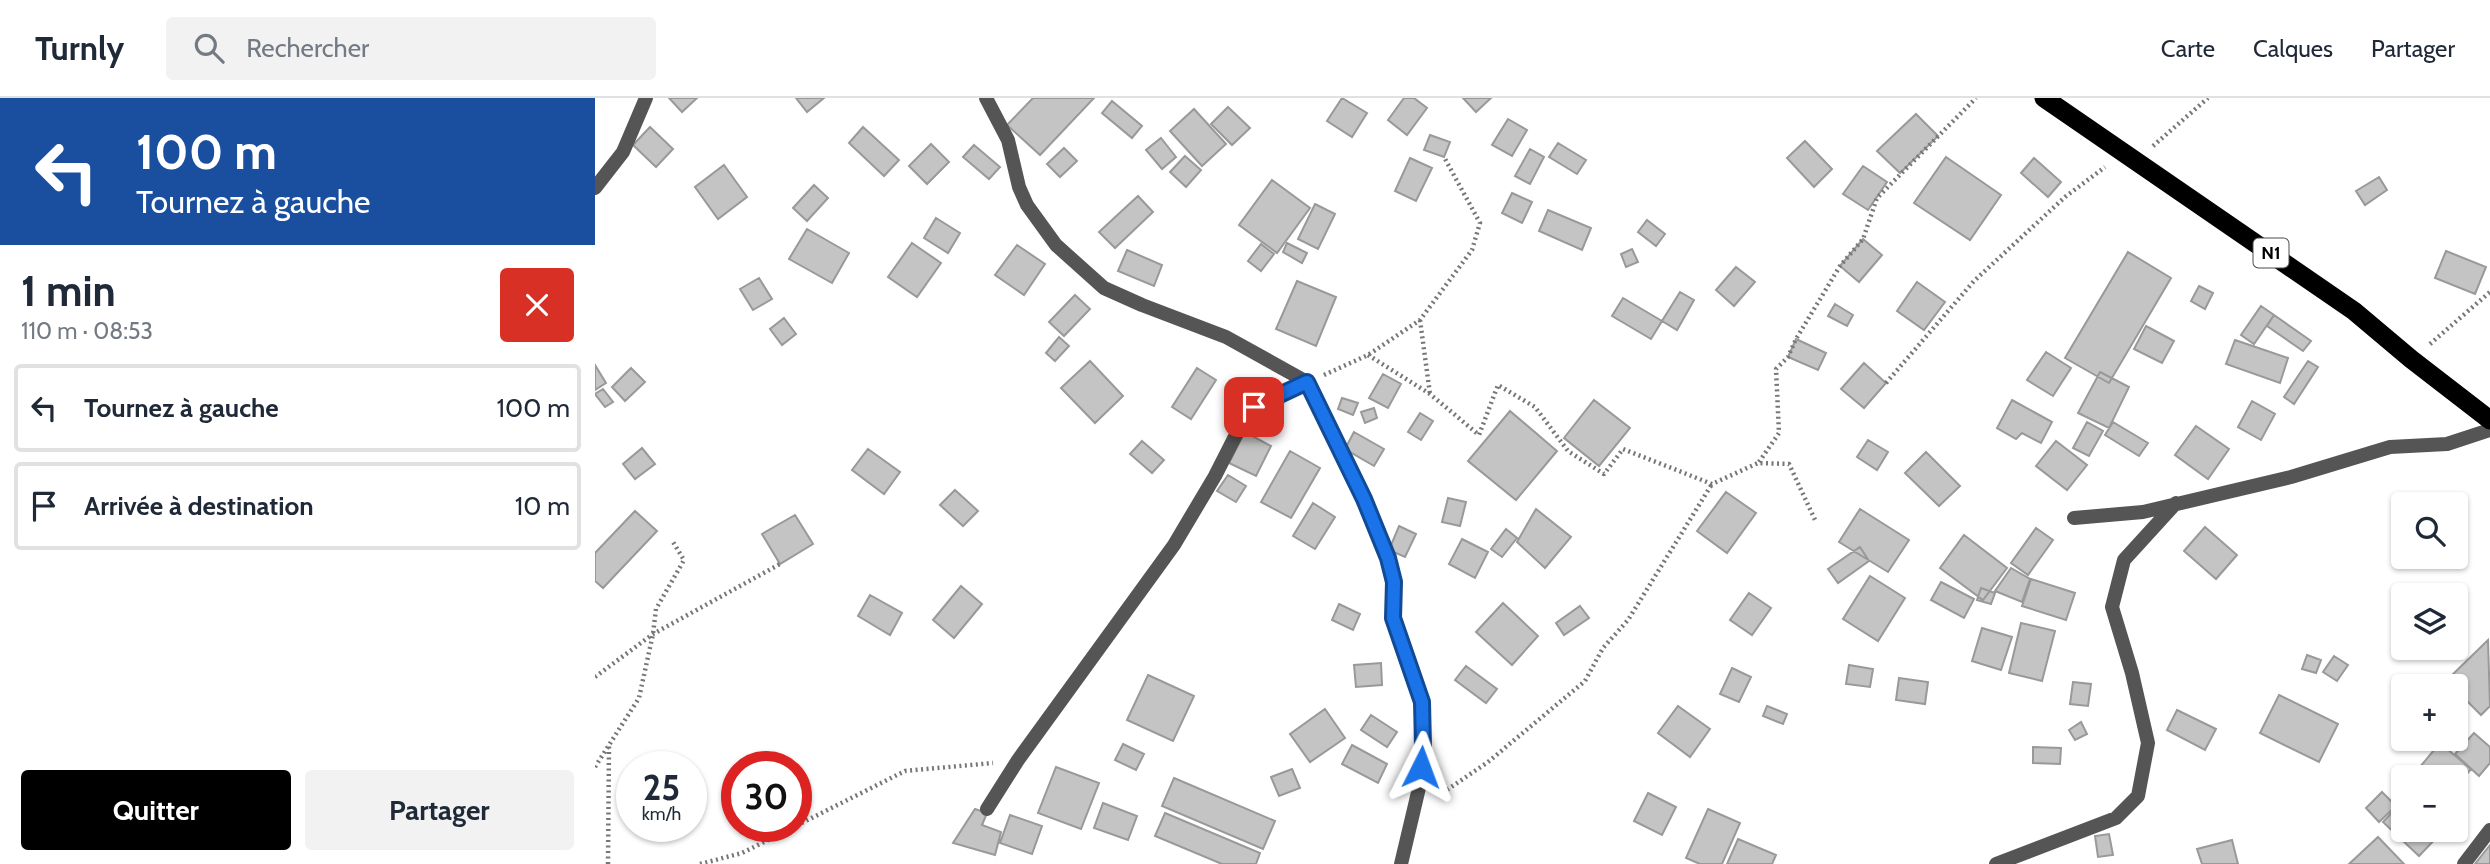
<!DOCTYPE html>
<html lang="fr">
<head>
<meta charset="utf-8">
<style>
	:root { --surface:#fff; --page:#f2f2f3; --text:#1f2937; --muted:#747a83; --line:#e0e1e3; --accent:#000 }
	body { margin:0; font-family:Cabin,sans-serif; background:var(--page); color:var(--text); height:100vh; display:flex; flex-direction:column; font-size:26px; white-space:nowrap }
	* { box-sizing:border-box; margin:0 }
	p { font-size:23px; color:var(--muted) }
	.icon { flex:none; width:38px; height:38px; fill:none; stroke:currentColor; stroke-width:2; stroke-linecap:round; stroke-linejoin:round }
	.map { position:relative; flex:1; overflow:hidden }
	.side { display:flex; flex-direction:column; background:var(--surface); width:595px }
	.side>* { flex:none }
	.hud { background:#1a4fa0; color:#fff; overflow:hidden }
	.fabs { position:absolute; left:1796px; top:394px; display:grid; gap:14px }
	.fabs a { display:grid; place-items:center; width:77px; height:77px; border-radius:7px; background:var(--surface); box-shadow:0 2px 5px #0004; font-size:35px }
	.speed { position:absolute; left:21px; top:653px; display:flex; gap:14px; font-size:35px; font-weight:700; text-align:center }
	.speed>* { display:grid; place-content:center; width:91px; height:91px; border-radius:50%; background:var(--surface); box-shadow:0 2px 5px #0004; line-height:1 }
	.speed small { font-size:18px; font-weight:400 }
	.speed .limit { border:10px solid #d22; background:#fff; color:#111 }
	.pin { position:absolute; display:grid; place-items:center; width:60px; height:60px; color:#fff; margin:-30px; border-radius:14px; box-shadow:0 4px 10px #0006 }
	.me { position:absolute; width:77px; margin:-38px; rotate:3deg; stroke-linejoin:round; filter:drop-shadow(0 0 5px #0008) }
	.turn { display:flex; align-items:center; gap:24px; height:147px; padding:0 21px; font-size:32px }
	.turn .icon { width:91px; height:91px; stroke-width:2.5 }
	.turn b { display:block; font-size:49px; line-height:60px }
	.round { display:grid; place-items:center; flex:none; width:74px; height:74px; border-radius:7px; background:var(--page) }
	.head { display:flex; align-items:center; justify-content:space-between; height:119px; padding:0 21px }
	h1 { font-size:42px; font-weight:700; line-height:52px }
	.action { display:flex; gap:14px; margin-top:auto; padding:14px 21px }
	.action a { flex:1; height:80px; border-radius:7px; background:var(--accent); color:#fff; font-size:28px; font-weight:700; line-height:80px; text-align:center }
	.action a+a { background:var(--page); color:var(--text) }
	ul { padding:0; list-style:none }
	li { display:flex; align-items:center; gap:21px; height:88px; margin:0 14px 10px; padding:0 7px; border:4px solid var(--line); border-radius:7px }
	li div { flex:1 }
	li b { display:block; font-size:26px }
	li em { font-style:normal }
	header { display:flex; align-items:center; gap:42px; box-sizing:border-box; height:98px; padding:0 35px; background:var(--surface); border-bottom:2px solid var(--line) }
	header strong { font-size:33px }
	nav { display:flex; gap:38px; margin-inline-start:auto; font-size:24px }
	.search { width:490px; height:63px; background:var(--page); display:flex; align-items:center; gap:18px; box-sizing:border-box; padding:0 24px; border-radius:7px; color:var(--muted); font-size:26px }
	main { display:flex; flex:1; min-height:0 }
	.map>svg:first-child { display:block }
	.building { fill:#c4c4c4; stroke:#999; stroke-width:2 }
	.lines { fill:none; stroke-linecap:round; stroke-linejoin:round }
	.path { stroke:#777; stroke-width:4.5; stroke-dasharray:2 3.5; stroke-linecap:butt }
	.minor { stroke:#555; stroke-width:14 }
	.trunk { stroke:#000; stroke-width:19 }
	.route-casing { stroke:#114b97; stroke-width:18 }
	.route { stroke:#1a73e8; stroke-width:12 }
	.labels { text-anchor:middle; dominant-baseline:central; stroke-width:6; stroke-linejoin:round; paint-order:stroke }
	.shield { fill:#fff; stroke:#4c4c4c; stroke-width:2 }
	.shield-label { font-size:18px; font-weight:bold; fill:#000 }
</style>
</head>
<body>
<header>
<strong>Turnly</strong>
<div class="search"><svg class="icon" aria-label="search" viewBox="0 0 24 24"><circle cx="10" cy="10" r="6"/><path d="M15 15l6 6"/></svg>Rechercher</div>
<nav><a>Carte</a><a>Calques</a><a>Partager</a></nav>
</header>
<main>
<section class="side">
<div class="hud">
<div class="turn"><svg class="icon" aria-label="left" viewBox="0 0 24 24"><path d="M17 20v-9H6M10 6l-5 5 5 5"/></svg><div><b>100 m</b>Tournez à gauche</div></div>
</div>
<div class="head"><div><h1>1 min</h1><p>110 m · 08:53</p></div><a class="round" style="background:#d93025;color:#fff"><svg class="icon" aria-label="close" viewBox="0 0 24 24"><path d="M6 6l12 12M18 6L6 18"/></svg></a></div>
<ul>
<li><svg class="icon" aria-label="left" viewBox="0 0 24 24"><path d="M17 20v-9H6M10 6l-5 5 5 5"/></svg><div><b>Tournez à gauche</b></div><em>100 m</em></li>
<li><svg class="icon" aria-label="arrive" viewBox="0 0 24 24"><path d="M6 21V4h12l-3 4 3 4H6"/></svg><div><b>Arrivée à destination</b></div><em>10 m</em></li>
</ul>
<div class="action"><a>Quitter</a><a>Partager</a></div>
</section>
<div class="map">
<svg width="1895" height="766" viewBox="0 0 1895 766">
	<rect width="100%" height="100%" fill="#fff"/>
	<path class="building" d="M 74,0 L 102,0 L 87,14 Z
		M 201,0 L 229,0 L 212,14 Z
		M 438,0 L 499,0 L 445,57 L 412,27 Z
		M 747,0 L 772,15 L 757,39 L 732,23 Z
		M 809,0 L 819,0 L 832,10 L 812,37 L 793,22 Z
		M 868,0 L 896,0 L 881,14 Z
		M 517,3 L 547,28 L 537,40 L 507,15 Z
		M 633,9 L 655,30 L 637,47 L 616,26 Z
		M 599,11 L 631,46 L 607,68 L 575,33 Z
		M 1321,16 L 1343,38 L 1305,75 L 1282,53 Z
		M 913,21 L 932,32 L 917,58 L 897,47 Z
		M 55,29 L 78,51 L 61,69 L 38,47 Z
		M 268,29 L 304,62 L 289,78 L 254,45 Z
		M 835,37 L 855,44 L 849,59 L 829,52 Z
		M 566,40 L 581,59 L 567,71 L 551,52 Z
		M 1210,43 L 1237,71 L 1219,89 L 1192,60 Z
		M 963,45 L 991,62 L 982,76 L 954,59 Z
		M 336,46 L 354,64 L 332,86 L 314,68 Z
		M 379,47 L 405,69 L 394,81 L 368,59 Z
		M 469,50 L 482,63 L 465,79 L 452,66 Z
		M 935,51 L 949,59 L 935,86 L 920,78 Z
		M 590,58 L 606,72 L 591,89 L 575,74 Z
		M 1351,59 L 1406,97 L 1375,142 L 1319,105 Z
		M 815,60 L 837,70 L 821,103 L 800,93 Z
		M 1439,60 L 1466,84 L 1453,99 L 1426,75 Z
		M 129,67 L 152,99 L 123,121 L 100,89 Z
		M 1268,68 L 1292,84 L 1273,112 L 1248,96 Z
		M 1784,79 L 1792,92 L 1770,107 L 1761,93 Z
		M 677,82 L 715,110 L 682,155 L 644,127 Z
		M 219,87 L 233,100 L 212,123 L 198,110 Z
		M 917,95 L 937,104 L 927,125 L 907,115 Z
		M 543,98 L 558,114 L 520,150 L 504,134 Z
		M 720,106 L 740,116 L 723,151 L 703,141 Z
		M 953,112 L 996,130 L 987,152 L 944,133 Z
		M 341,120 L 365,135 L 353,155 L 329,140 Z
		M 1052,122 L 1070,136 L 1061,148 L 1043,134 Z
		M 212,131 L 254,155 L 237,185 L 194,161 Z
		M 1268,141 L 1287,157 L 1264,184 L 1245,168 Z
		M 317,145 L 346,165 L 322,199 L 293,179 Z
		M 692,145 L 712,155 L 707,165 L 688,154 Z
		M 666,146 L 679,156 L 666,173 L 653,163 Z
		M 422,147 L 450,166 L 429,197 L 400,177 Z
		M 1037,151 L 1043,164 L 1031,169 L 1026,156 Z
		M 532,152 L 567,167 L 559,188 L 523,173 Z
		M 1851,153 L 1891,169 L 1880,196 L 1840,180 Z
		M 1533,154 L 1576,180 L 1514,285 L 1470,260 Z
		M 1141,169 L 1160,184 L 1139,208 L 1121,192 Z
		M 164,180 L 177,201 L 158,212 L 145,191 Z
		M 702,183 L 741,199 L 721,248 L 681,231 Z
		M 1322,184 L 1350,204 L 1329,232 L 1302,213 Z
		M 1604,188 L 1618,195 L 1610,211 L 1596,203 Z
		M 1085,194 L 1099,202 L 1082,232 L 1067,223 Z
		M 480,197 L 495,211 L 469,238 L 454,224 Z
		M 1028,200 L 1067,223 L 1056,241 L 1017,218 Z
		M 1240,206 L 1258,217 L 1252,228 L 1233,218 Z
		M 1666,208 L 1679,217 L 1659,246 L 1646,237 Z
		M 1679,217 L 1716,243 L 1708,253 L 1672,228 Z
		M 189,220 L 201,236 L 187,247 L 175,231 Z
		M 1551,228 L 1579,243 L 1567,265 L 1539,251 Z
		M 464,239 L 474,248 L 460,263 L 451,255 Z
		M 1201,241 L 1231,255 L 1223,272 L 1193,259 Z
		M 1640,242 L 1693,260 L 1685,285 L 1631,266 Z
		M 1451,254 L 1476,270 L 1458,298 L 1432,282 Z
		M 495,263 L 528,298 L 500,325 L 466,290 Z
		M 1713,263 L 1723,269 L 1699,306 L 1689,299 Z
		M 1269,265 L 1291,285 L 1269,310 L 1246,291 Z
		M 0,267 L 11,285 L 0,292 Z
		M 36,270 L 50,284 L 30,303 L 17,289 Z
		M 602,270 L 621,282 L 596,321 L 577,309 Z
		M 1505,274 L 1534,289 L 1514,330 L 1483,315 Z
		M 788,276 L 806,286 L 793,310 L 774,300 Z
		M 8,291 L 18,304 L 10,309 L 0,296 Z
		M 747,300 L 763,305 L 758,317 L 743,311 Z
		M 999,302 L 1035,330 L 1004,368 L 969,340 Z
		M 1417,302 L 1457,324 L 1446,345 L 1427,335 L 1421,341 L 1402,330 Z
		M 1657,303 L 1680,316 L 1666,342 L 1643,329 Z
		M 779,310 L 782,320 L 770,325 L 766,314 Z
		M 915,313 L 962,353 L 921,402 L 873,363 Z
		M 825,315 L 838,323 L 826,342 L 813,334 Z
		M 1492,324 L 1508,333 L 1494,358 L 1478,350 Z
		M 1518,324 L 1553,345 L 1544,358 L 1510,337 Z
		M 1601,328 L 1634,351 L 1613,381 L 1580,357 Z
		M 650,334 L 676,348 L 661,378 L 634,365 Z
		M 759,334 L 789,351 L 779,368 L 750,351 Z
		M 1273,342 L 1293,354 L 1282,372 L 1262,359 Z
		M 547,343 L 569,362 L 557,375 L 535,356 Z
		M 1461,343 L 1492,367 L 1472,392 L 1441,368 Z
		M 47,350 L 60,366 L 40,381 L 28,366 Z
		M 273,351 L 305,374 L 289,396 L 257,372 Z
		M 695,353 L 725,370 L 696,420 L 666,404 Z
		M 1331,354 L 1365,388 L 1344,408 L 1310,375 Z
		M 633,377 L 651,388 L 641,404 L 622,393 Z
		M 360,392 L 383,413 L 368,428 L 345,407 Z
		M 1131,394 L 1161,415 L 1132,455 L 1102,433 Z
		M 853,400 L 871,404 L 865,428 L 847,424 Z
		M 718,405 L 740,419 L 720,451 L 698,438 Z
		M 941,411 L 976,439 L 950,470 L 922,444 Z
		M 1265,411 L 1314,442 L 1293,474 L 1244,444 Z
		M 40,413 L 62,433 L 8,490 L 0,483 L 0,455 Z
		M 200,417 L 218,446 L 185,466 L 167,436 Z
		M 804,428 L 821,436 L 810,459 L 794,452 Z
		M 1610,429 L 1642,457 L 1621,481 L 1589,453 Z
		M 1441,430 L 1458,442 L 1433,477 L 1416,465 Z
		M 911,431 L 922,440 L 907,459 L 896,451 Z
		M 1369,437 L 1412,470 L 1388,502 L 1345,470 Z
		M 867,441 L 893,454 L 880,480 L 854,466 Z
		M 1265,449 L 1274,463 L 1243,485 L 1233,471 Z
		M 1416,470 L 1435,481 L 1427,504 L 1400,493 Z
		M 1275,478 L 1310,500 L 1283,543 L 1248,521 Z
		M 1436,481 L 1480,495 L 1471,522 L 1427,508 Z
		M 1346,484 L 1379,501 L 1369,520 L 1336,502 Z
		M 366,488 L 387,506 L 359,540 L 338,522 Z
		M 1386,490 L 1400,495 L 1396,506 L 1382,502 Z
		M 1154,495 L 1176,510 L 1157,537 L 1135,522 Z
		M 275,497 L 307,515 L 295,537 L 263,518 Z
		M 908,505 L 943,538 L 917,567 L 881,534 Z
		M 744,506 L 765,516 L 758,532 L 737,522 Z
		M 985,508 L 994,520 L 969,537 L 961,525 Z
		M 1426,525 L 1460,533 L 1447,583 L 1414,575 Z
		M 1387,530 L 1417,539 L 1406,572 L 1377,563 Z
		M 1893,542 L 1895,608 L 1886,617 L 1860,591 L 1860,588 L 1852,582 Z
		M 1712,557 L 1726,562 L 1721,575 L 1707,571 Z
		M 1739,558 L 1753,567 L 1742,583 L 1728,574 Z
		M 786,565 L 787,587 L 761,589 L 759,567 Z
		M 1254,567 L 1278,571 L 1275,589 L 1251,586 Z
		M 871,568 L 902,591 L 891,605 L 860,582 Z
		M 1137,570 L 1156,579 L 1144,604 L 1125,596 Z
		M 553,577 L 599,598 L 578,643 L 532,622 Z
		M 1304,580 L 1333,584 L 1330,606 L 1301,602 Z
		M 1478,584 L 1496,586 L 1493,608 L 1475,606 Z
		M 1684,597 L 1743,626 L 1724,664 L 1665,635 Z
		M 1083,608 L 1115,631 L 1095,659 L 1063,635 Z
		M 1172,608 L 1192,616 L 1188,626 L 1168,618 Z
		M 730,611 L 750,640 L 715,664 L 695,636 Z
		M 1582,612 L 1621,631 L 1610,652 L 1572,632 Z
		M 776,617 L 802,634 L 792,649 L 766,632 Z
		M 1486,624 L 1492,636 L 1480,642 L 1474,632 Z
		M 1879,635 L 1895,649 L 1895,665 L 1884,678 L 1860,656 Z
		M 1845,645 L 1876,671 L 1860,690 L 1860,679 L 1822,679 L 1819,676 Z
		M 528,646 L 549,656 L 541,672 L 520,662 Z
		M 757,647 L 792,666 L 783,685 L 747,666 Z
		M 1438,649 L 1466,650 L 1465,666 L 1438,665 Z
		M 461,669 L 504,685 L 486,731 L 443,715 Z
		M 697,671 L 705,690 L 684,698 L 676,679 Z
		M 579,680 L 680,723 L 668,751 L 567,708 Z
		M 1787,694 L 1801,708 L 1784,724 L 1771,710 Z
		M 1053,695 L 1081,709 L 1067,737 L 1039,723 Z
		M 1808,703 L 1808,732 L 1838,732 L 1844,737 L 1824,758 L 1788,724 Z
		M 508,705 L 542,718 L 533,742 L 499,730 Z
		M 380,711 L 392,715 L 387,727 L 406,734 L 400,757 L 358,745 Z
		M 1113,711 L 1145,725 L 1127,766 L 1105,766 L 1091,760 Z
		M 570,715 L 665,755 L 661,766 L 627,766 L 560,738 Z
		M 415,717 L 447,728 L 437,756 L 405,745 Z
		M 1514,736 L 1518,757 L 1503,759 L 1500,738 Z
		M 1783,739 L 1809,766 L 1754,766 Z
		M 1143,741 L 1181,757 L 1177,766 L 1132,766 Z
		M 1637,742 L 1643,766 L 1607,766 L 1602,751 Z
		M 1895,747 L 1895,766 L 1880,766 Z"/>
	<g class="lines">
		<path class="path" d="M 1558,48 L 1613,0
			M 825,222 L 835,296
			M 1835,246 L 1895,194
			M 773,257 L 835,296 L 884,337 L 903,287 L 940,309 L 973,353 L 1009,376 L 1028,351 L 1117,386 L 1163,365 L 1194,366 L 1221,424
			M 729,277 L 773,257 L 825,222 L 877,152 L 885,125 L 849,59
			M 1291,285 L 1379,183 L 1470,99 L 1510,69
			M 1164,364 L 1184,335 L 1181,271 L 1193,259 L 1201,241 L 1245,168 L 1268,141 L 1282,100 L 1381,0
			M 0,579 L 58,536 L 185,466
			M 0,669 L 44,600 L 58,536 L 61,511 L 89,462 L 78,444
			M 843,698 L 893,664 L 990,583 L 1008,550 L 1033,522 L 1117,386
			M 13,766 L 14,648
			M 105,766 L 147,755 L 310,673 L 398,665"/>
		<path class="minor" d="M 391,0 L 413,42 L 424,89 L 432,107 L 461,147 L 509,190 L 547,207 L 631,239 L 712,284 L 769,401 L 793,459 L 799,484 L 798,520 L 826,604 L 828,649 L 824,690 L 806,766
			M 0,90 L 28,54 L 51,0
			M 1479,420 L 1548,414 L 1696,379 L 1795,349 L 1852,346 L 1895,332
			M 392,711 L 423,662 L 579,447 L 620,378 L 649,321 L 659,309 L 673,301 L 712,284
			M 1401,766 L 1521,720 L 1543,698 L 1553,645 L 1537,575 L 1517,509 L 1529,462 L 1581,405
			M 1869,766 L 1895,732"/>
		<path class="trunk" d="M 1449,0 L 1759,213 L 1816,261 L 1895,322"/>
	</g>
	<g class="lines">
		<g class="route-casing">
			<path id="route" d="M 659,309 L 712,284 L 769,401 L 793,460 L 799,484 L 798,520 L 827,604 L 828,649 L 826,669"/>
		</g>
		<use href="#route" class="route"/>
	</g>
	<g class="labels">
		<rect class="shield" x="1658.5" y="140.5" width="35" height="29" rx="5"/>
		<g class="shield-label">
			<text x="1676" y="155">N1</text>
		</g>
	</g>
</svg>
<div class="fabs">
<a><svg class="icon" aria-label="search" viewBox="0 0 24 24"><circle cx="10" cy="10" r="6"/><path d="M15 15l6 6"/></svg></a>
<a><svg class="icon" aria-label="layers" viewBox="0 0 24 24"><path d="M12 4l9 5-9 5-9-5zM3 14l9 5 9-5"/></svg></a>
<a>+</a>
<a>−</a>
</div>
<div class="speed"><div>25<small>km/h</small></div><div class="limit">30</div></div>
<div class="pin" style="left:659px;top:309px;background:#d93025"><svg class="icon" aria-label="arrive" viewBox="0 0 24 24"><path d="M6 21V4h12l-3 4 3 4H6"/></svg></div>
<svg class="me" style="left:826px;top:669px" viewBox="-20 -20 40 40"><path d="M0-17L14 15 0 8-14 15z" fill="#1a73e8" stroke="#fff" stroke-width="4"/></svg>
</div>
</main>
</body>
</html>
